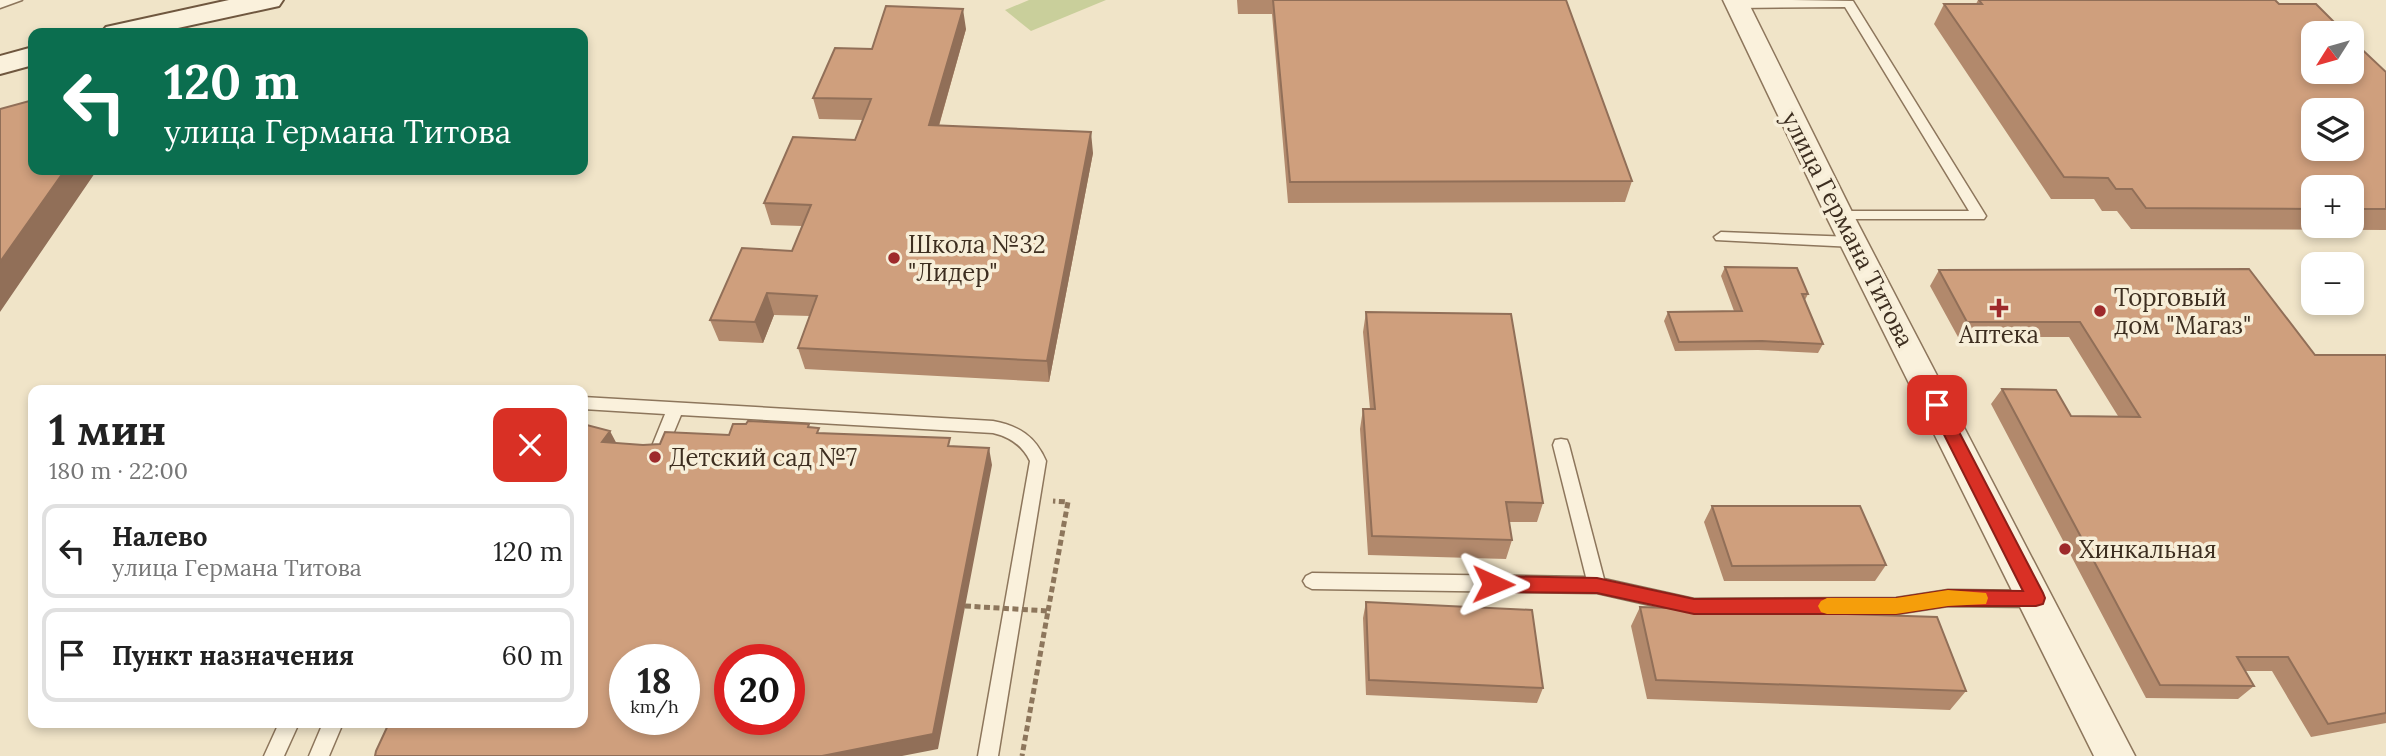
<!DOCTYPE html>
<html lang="ru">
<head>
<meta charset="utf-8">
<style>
	:root { --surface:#fff; --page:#f2f2f2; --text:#222; --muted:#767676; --line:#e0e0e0 }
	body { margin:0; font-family:Lora,serif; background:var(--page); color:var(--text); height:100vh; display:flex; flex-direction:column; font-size:26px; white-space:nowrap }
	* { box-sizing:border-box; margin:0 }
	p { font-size:23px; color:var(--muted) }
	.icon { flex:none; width:38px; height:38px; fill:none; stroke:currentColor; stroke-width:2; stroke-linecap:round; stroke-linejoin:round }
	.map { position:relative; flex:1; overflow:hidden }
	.drawer { position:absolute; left:28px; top:385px; width:560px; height:343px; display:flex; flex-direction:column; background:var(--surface); border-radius:14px; box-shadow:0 4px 10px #0003 }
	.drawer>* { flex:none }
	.top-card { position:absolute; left:28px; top:28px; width:560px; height:147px; border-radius:14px; box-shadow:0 4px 10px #0003; background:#0b6e4f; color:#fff; overflow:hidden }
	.needle { width:46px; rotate:233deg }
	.controls { position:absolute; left:2301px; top:21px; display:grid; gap:14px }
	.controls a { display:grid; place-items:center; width:63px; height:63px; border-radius:14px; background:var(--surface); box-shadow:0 4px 10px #0003; font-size:35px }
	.speed { position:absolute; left:609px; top:644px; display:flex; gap:14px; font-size:35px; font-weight:700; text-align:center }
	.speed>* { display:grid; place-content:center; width:91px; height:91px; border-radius:50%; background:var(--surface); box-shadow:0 4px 10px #0003; line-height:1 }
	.speed small { font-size:18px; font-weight:400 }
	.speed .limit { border:10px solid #d22; background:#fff; color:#111 }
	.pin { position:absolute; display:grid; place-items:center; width:60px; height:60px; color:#fff; margin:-30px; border-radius:14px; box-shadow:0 4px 10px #0006 }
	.me { position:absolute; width:77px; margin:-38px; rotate:91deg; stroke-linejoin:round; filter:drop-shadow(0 0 5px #0008) }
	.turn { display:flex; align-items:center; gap:24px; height:147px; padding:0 21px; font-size:32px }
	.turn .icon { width:91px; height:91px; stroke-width:2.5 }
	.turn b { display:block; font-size:49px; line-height:60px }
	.round { display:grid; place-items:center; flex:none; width:74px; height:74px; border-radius:14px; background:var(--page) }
	.headline { display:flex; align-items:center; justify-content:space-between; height:119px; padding:0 21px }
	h1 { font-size:42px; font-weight:700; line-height:52px }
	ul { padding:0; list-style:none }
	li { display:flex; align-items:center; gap:21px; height:94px; margin:0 14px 10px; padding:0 7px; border:4px solid var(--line); border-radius:14px }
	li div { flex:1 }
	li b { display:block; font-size:26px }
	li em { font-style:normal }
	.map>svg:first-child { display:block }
	.green { fill:#c9cf9b }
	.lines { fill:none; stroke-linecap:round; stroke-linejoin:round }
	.lane-casing { stroke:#8d765c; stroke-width:3 }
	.street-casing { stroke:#8d765c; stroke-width:3 }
	.secondary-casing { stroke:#6f573f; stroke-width:4 }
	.path { stroke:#8d765c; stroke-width:5; stroke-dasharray:6 3.5; stroke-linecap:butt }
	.lane { fill:#faf1dc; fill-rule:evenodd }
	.street { fill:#faf1dc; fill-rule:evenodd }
	.secondary { fill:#faf1dc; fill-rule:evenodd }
	.path-bridge { stroke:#8d765c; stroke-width:5; stroke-dasharray:6 3.5; stroke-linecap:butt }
	.wall { fill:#b2896c; fill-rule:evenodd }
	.shaded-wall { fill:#916f58 }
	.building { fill:#cf9f7d; stroke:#916f58; stroke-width:2; fill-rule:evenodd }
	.route { fill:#d93025; stroke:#8d1f18; stroke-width:2 }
	.slow { fill:#f59e0b }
	.poi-dot { fill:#9e2a2b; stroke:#f7eed8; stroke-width:2.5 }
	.labels { text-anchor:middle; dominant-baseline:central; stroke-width:7; stroke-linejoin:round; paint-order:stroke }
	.street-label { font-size:24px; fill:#3d2e20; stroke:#f7eed8 }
	.poi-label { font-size:24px; fill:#3d2e20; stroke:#f7eed8; text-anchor:start }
</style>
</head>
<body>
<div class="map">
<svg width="2386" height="756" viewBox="0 0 2386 756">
	<rect width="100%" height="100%" fill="#f0e4c8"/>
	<path class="green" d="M 1029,0 L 1106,0 L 1031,31 L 1005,10 Z"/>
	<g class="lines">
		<g class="lane-casing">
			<path id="lane" d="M 0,0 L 22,0 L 0,8 Z
				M 1792,0 L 1853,1 L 1986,216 L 1984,219 L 1835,219 L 1833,216 L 1835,213 L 1840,211 L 1969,211 L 1845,7 L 1737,8 L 1731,4 L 1737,0 Z
				M 1721,232 L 1854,237 L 1861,242 L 1854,247 L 1716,240 L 1714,237 Z
				M 583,397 L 993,421 C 1019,426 1035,436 1046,461 L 998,756 L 978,756 L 1030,461 C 1022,445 1010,437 993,433 L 681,415 L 664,456 L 652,456 L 650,451 L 665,414 L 583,409 Z
				M 1561,439 L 1567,440 L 1569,445 L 1604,579 L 1694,599 L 1896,598 L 1948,590 L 2035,591 L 2041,594 L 2044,599 L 2041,604 L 2035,607 L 1948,606 L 1896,614 L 1694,615 L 1597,593 L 1312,589 L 1306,586 L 1303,581 L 1306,576 L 1312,573 L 1586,577 L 1553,445 L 1555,440 Z
				M 279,723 L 299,723 L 284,756 L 264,756 Z
				M 323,723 L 343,723 L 329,756 L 309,756 Z"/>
		</g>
		<g class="street-casing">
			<path id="street" d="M 1723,0 L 1747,0 L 1854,216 L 2135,756 L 2094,756 L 1826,216 Z"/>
		</g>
		<g class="secondary-casing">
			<path id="secondary" d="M 229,0 L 283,0 L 279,6 L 155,33 L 101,33 L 106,27 Z
				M 33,47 L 33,65 L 0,74 L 0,56 Z"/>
		</g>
		<path class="path" d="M 1048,611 L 1068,502 L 1053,501"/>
		<use href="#lane" class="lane"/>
		<use href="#street" class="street"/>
		<use href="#secondary" class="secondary"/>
		<path class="path-bridge" d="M 965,606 L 1048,611 L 1022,756"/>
	</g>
	<path class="wall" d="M 1237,0 L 1566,0 L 1632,181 L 1625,202 L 1288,203 L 1272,14 L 1238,14 Z
		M 1978,0 L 2279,4 L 2386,72 L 2386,230 L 2131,229 L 2117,211 L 2102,211 L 2094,199 L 2051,199 L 1934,24 L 1944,4 L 1976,4 ZM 2314,187 L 2352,187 L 2352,226 L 2314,226 Z
		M 966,29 L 939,126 L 1093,153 L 1049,382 L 805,369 L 798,348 L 810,316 L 774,315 L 763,343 L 719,341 L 710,320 L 792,251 L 802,226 L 771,225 L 764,203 L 855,140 L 863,120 L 819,119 L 813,98 L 872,49 Z
		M 1725,267 L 1808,294 L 1805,300 L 1823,344 L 1818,353 L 1758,350 L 1675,351 L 1664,321 L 1668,312 L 1734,311 L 1721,276 Z
		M 1939,270 L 2315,355 L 2386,355 L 2386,723 L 2311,737 L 2272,671 L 2245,671 L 2254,686 L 2238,699 L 2146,698 L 1991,404 L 2002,389 L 2071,416 L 2118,416 L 2069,337 L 1958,337 L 1930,286 Z
		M 1366,312 L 1543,503 L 1537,522 L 1509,522 L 1512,540 L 1506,559 L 1368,555 L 1360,429 L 1363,409 L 1370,409 L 1363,332 Z
		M 1712,506 L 1886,565 L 1875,581 L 1724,581 L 1704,522 Z
		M 1366,602 L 1543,688 L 1537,703 L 1366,695 L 1363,618 Z
		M 1640,607 L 1966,691 L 1950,710 L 1647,699 L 1631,626 Z"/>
	<path class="shaded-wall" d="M 963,9 L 966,29 L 933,146 L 929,125 Z
		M 1091,132 L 1093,153 L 1049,382 L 1047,361 Z
		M 65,170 L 97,170 L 0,312 L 0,262 Z
		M 767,293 L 774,315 L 763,343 L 755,322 Z
		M 610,431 L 619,448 L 602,442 Z
		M 989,448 L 992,465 L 938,749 L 902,756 L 822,756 Z"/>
	<path class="building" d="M 1273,0 L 1566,0 L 1632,181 L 1290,182 Z
		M 1979,0 L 2275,0 L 2279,4 L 2316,4 L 2345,33 L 2314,33 L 2314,72 L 2352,72 L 2352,40 L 2386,72 L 2386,209 L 2352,209 L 2352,187 L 2314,187 L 2314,209 L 2146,208 L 2132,189 L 2116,189 L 2108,178 L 2064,177 L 1944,4 L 1982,4 ZM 2314,110 L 2352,110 L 2352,149 L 2314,149 Z
		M 886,6 L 963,9 L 929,125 L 1091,132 L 1047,361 L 798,348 L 817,296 L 767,293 L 755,322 L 710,320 L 742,248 L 792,251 L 811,205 L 764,203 L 793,137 L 855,140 L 871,99 L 813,98 L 835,48 L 872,49 Z
		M 33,100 L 33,170 L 65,170 L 0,262 L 0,109 Z
		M 1725,267 L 1797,268 L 1808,294 L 1802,294 L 1823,344 L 1762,341 L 1679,342 L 1668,312 L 1742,311 Z
		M 2249,269 L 2315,355 L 2386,355 L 2386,713 L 2328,724 L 2288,657 L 2237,657 L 2254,686 L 2160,685 L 2002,389 L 2056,390 L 2071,416 L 2140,417 L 2080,322 L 1967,322 L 1939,270 Z
		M 1366,312 L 1511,314 L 1543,503 L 1506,502 L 1512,540 L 1372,536 L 1363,409 L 1375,409 Z
		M 748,421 L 809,424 L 808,427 L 819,428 L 817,433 L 950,438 L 948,446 L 989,448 L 933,734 L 822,756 L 375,756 L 376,751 L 389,723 L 583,723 L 583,424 L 610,431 L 602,442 L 643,445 L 660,444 L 665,432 L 729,435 L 733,424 L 746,424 ZM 625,660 L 684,660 L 684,719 L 625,719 ZM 730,660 L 789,660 L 789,719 L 730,719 Z
		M 1712,506 L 1860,506 L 1886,565 L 1732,566 Z
		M 1366,602 L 1532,610 L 1543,688 L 1369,680 Z
		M 1640,607 L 1937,617 L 1966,691 L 1656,680 Z"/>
	<path class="route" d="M 1937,398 L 1945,405 L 2043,593 L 2045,598 L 2043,604 L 2036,606 L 1948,606 L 1896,614 L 1694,614 L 1597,593 L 1493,592 L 1487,589 L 1484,584 L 1487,578 L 1493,576 L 1597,578 L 1694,599 L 1896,598 L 1948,590 L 2023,591 L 1929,405 Z"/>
	<path class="slow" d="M 1948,590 L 1986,593 L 1988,598 L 1986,604 L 1948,606 L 1896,614 L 1827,614 L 1821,612 L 1818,606 L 1821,601 L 1827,598 L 1896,598 Z"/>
	<g class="poi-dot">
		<circle cx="894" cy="258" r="7"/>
		<path d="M1995.5 297.5h7v7h7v7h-7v7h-7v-7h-7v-7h7z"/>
		<circle cx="2100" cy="311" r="7"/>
		<circle cx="655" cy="457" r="7"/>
		<circle cx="2065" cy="549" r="7"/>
	</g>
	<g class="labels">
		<g class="street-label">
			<text transform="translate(1848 229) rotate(63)">улица Германа Титова</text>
		</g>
		<g class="poi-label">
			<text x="908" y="244">Школа №32<tspan x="908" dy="28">"Лидер"</tspan></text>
			<text x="2114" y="297">Торговый<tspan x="2114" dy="28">дом "Магаз"</tspan></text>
			<text x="1999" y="334" text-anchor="middle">Аптека</text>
			<text x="669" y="457">Детский сад №7</text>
			<text x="2079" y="549">Хинкальная</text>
		</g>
	</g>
</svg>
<div class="controls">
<a><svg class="needle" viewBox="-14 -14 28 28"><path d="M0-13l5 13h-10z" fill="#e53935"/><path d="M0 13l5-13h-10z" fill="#767676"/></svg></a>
<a><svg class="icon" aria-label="layers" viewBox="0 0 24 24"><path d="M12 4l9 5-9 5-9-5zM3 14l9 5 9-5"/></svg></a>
<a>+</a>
<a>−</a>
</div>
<div class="speed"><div>18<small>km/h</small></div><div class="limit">20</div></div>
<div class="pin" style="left:1937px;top:405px;background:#d93025"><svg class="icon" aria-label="arrive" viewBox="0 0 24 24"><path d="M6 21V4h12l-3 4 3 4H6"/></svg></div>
<svg class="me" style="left:1493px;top:584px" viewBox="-20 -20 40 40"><path d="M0-17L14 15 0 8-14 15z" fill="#d93025" stroke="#fff" stroke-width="4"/></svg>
<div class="top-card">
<div class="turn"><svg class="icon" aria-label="left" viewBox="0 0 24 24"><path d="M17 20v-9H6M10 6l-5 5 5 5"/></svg><div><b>120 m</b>улица Германа Титова</div></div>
</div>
<section class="drawer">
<div class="headline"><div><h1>1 мин</h1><p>180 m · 22:00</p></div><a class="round" style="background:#d93025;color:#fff"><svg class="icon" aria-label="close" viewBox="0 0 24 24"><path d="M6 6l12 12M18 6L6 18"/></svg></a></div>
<ul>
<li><svg class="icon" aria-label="left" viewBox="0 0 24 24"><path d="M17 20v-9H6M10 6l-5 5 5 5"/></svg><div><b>Налево</b><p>улица Германа Титова</p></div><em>120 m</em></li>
<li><svg class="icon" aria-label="arrive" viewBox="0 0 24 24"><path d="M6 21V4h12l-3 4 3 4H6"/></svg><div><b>Пункт назначения</b></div><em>60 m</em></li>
</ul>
</section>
</div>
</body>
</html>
